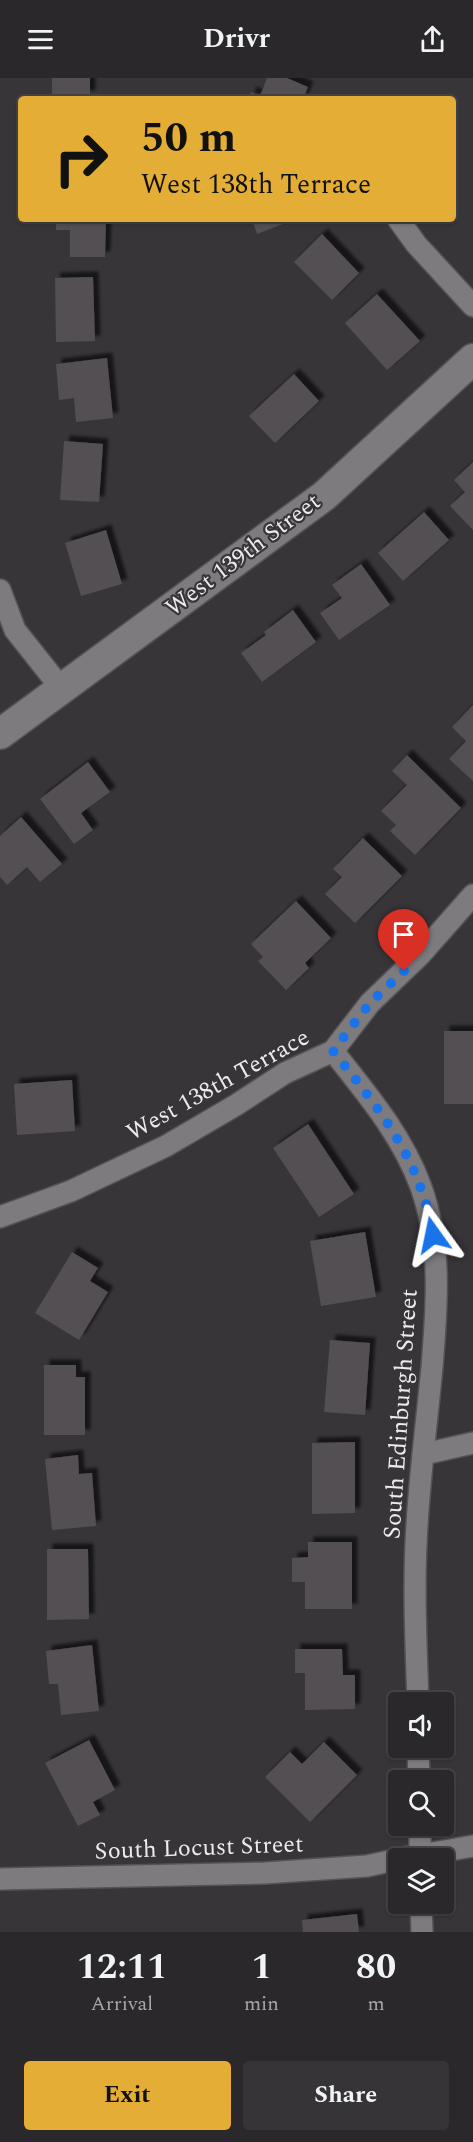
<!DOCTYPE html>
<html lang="en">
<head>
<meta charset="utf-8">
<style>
	:root { --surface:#2a282b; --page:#363437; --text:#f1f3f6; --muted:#a5a6a9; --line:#464447; --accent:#e4ad35 }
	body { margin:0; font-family:Spectral,serif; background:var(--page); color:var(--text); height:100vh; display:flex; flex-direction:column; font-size:22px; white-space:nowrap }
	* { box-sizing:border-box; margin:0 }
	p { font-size:20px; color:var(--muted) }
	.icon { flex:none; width:33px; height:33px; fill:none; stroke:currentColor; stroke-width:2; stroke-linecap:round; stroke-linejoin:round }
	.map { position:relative; height:1854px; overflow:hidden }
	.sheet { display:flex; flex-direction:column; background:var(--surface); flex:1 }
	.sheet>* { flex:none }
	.top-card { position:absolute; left:18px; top:18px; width:438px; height:126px; border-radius:6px; box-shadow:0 2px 4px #0004,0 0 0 2px var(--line); background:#e4ad35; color:#111; overflow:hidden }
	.fabs { position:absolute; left:388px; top:1614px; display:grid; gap:12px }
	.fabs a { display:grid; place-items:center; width:66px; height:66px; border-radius:6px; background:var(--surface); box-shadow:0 2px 4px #0004,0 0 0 2px var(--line); font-size:30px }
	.pin { position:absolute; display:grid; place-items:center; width:51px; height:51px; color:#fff; margin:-62px -26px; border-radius:50% 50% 50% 0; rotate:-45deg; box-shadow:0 0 6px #0007 }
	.pin .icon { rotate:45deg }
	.me { position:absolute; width:66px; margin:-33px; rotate:348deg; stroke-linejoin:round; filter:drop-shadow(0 0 4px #0008) }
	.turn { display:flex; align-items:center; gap:21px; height:126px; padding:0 24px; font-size:27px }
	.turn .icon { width:78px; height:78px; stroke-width:2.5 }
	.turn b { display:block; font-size:42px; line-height:51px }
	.eta { display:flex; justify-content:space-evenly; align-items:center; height:102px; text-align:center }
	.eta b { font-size:36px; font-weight:700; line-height:42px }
	.button { display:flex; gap:12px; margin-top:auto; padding:12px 24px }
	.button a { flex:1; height:69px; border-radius:6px; background:var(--accent); color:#111; font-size:24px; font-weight:700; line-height:69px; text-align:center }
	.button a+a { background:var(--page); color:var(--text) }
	header { display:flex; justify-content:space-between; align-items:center; height:78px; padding:0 24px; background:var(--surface); font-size:27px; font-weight:700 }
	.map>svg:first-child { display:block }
	.building { fill:#524f53; filter:url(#shadow) }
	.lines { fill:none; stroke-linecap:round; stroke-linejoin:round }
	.street-casing { stroke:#545255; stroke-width:24 }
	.secondary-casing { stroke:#545255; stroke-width:33 }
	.street { stroke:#7e7b7f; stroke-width:21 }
	.secondary { stroke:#7e7b7f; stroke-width:30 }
	.route { stroke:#1a73e8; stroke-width:10; stroke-dasharray:0 18 }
	.labels { text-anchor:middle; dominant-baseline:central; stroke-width:4.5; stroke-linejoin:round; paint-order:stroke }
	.street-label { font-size:24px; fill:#ebeaec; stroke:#383539 }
</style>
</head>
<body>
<header><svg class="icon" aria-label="menu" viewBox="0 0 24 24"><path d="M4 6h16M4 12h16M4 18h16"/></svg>Drivr<svg class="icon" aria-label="share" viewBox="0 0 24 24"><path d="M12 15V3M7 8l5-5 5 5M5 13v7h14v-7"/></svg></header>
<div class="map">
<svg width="473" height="1854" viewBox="0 0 473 1854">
	<defs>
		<filter id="shadow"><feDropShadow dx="5.5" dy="-5.5" stdDeviation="1.5" flood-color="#0009"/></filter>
	</defs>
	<rect width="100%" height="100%" fill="#383539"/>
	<path class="building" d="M 52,0 L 90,0 L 90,18 L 52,18 Z
		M 267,0 L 287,0 L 308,9 L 303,21 L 249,21 L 251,14 L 260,18 Z
		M 56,141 L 106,141 L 105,179 L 70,179 L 70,152 L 56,152 Z
		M 252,141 L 296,141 L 257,156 Z
		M 322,156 L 359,195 L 332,222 L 294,184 Z
		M 93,199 L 95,263 L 56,264 L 55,200 Z
		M 377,216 L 420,263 L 387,292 L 345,245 Z
		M 107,280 L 113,340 L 76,344 L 74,320 L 59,322 L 56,286 Z
		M 294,296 L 319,323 L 275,365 L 249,338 Z
		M 64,363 L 103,366 L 99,424 L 60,422 Z
		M 473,384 L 473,452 L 450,428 L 465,414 L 454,402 Z
		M 424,434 L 449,462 L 403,503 L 378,475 Z
		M 106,452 L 122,506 L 81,518 L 65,465 Z
		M 361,486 L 390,527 L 339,562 L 320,535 L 342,520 L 332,507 Z
		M 293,532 L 316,564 L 262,604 L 241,575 L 266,557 L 264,554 Z
		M 473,627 L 473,703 L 449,681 L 466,663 L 452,649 Z
		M 407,677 L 461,730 L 415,777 L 390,753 L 396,747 L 381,733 L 407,707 L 392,693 Z
		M 88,684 L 110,714 L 81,735 L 93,752 L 74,766 L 40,721 Z
		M 21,739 L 62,786 L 40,804 L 27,789 L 7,807 L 0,799 L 0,758 Z
		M 363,760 L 402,798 L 355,845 L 325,816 L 342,799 L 333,791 Z
		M 296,823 L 331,860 L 305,885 L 309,890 L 286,912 L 258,883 L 263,879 L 251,866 Z
		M 444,953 L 473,953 L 473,1026 L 444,1026 Z
		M 72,1002 L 75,1053 L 17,1057 L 14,1006 Z
		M 308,1046 L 354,1116 L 319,1139 L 273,1070 Z
		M 365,1154 L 376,1219 L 321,1228 L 310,1163 Z
		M 72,1174 L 98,1190 L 90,1203 L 108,1214 L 79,1262 L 35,1235 Z
		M 330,1262 L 370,1265 L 365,1337 L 324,1334 Z
		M 44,1287 L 76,1287 L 76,1299 L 85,1299 L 85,1357 L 44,1357 Z
		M 355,1364 L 355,1435 L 312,1436 L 312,1365 Z
		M 78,1377 L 79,1396 L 92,1395 L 96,1448 L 52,1452 L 45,1381 Z
		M 308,1464 L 352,1464 L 352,1531 L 305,1531 L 305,1504 L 292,1504 L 292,1480 L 308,1479 Z
		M 47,1471 L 88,1471 L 89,1541 L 47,1542 Z
		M 92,1567 L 99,1633 L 61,1637 L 58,1606 L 49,1606 L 46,1573 Z
		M 295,1571 L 342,1571 L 343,1597 L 355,1597 L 355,1631 L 305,1632 L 305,1595 L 295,1595 Z
		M 89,1662 L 115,1712 L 93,1724 L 100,1737 L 78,1748 L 45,1685 Z
		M 324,1664 L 357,1697 L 310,1744 L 265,1699 L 290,1674 L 302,1686 Z
		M 357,1836 L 359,1854 L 303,1854 L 302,1842 Z"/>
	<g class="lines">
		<g class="street-casing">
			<path id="street" d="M 398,141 L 416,166 L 473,228
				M 0,512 L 15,552 L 61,610
				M 333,973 C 367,1016 402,1057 421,1109 C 442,1168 437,1228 432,1289 C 427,1342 420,1395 417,1447 C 413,1506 416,1566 418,1624
				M 0,1139 L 71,1113 L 166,1068 L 236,1027 L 285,995 L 333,973 L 370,925 L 420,877 L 473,817
				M 424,1376 L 473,1365
				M 418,1670 L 419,1702
				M 420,1748 L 420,1780
				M 402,1780 L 473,1768
				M 0,1801 L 265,1795 L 367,1788 L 399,1781
				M 421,1826 L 422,1854"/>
		</g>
		<g class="secondary-casing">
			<path id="secondary" d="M 0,656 L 324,418 L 473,281"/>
		</g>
		<use href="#street" class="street"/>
		<use href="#secondary" class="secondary"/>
	</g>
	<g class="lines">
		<path class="route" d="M 404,893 L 370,925 L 333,973 C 380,1032 420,1080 433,1157"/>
	</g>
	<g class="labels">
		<g class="street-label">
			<text transform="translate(243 477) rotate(-37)">West 139th Street</text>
			<text transform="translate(218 1007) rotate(-29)">West 138th Terrace</text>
			<text transform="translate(401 1336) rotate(-86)">South Edinburgh Street</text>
			<text transform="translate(199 1770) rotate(-2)">South Locust Street</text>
		</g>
	</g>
</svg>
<div class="fabs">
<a><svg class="icon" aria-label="sound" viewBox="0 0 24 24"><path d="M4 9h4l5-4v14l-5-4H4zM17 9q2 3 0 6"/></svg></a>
<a><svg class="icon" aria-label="search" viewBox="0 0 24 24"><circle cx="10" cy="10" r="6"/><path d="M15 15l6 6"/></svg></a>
<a><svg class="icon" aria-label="layers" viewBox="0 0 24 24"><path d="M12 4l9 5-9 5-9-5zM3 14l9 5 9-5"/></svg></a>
</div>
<div class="pin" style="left:404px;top:893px;background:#d93025"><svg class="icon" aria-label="arrive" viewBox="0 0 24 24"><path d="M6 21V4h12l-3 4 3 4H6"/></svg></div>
<svg class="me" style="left:433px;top:1157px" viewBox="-20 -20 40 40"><path d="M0-17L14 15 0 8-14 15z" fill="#1a73e8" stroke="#fff" stroke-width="4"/></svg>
<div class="top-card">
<div class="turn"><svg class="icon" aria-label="right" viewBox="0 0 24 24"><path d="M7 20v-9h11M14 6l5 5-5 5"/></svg><div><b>50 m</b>West 138th Terrace</div></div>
</div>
</div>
<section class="sheet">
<div class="eta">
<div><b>12:11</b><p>Arrival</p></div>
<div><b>1</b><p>min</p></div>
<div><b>80</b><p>m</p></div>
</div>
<div class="button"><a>Exit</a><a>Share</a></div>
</section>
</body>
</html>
